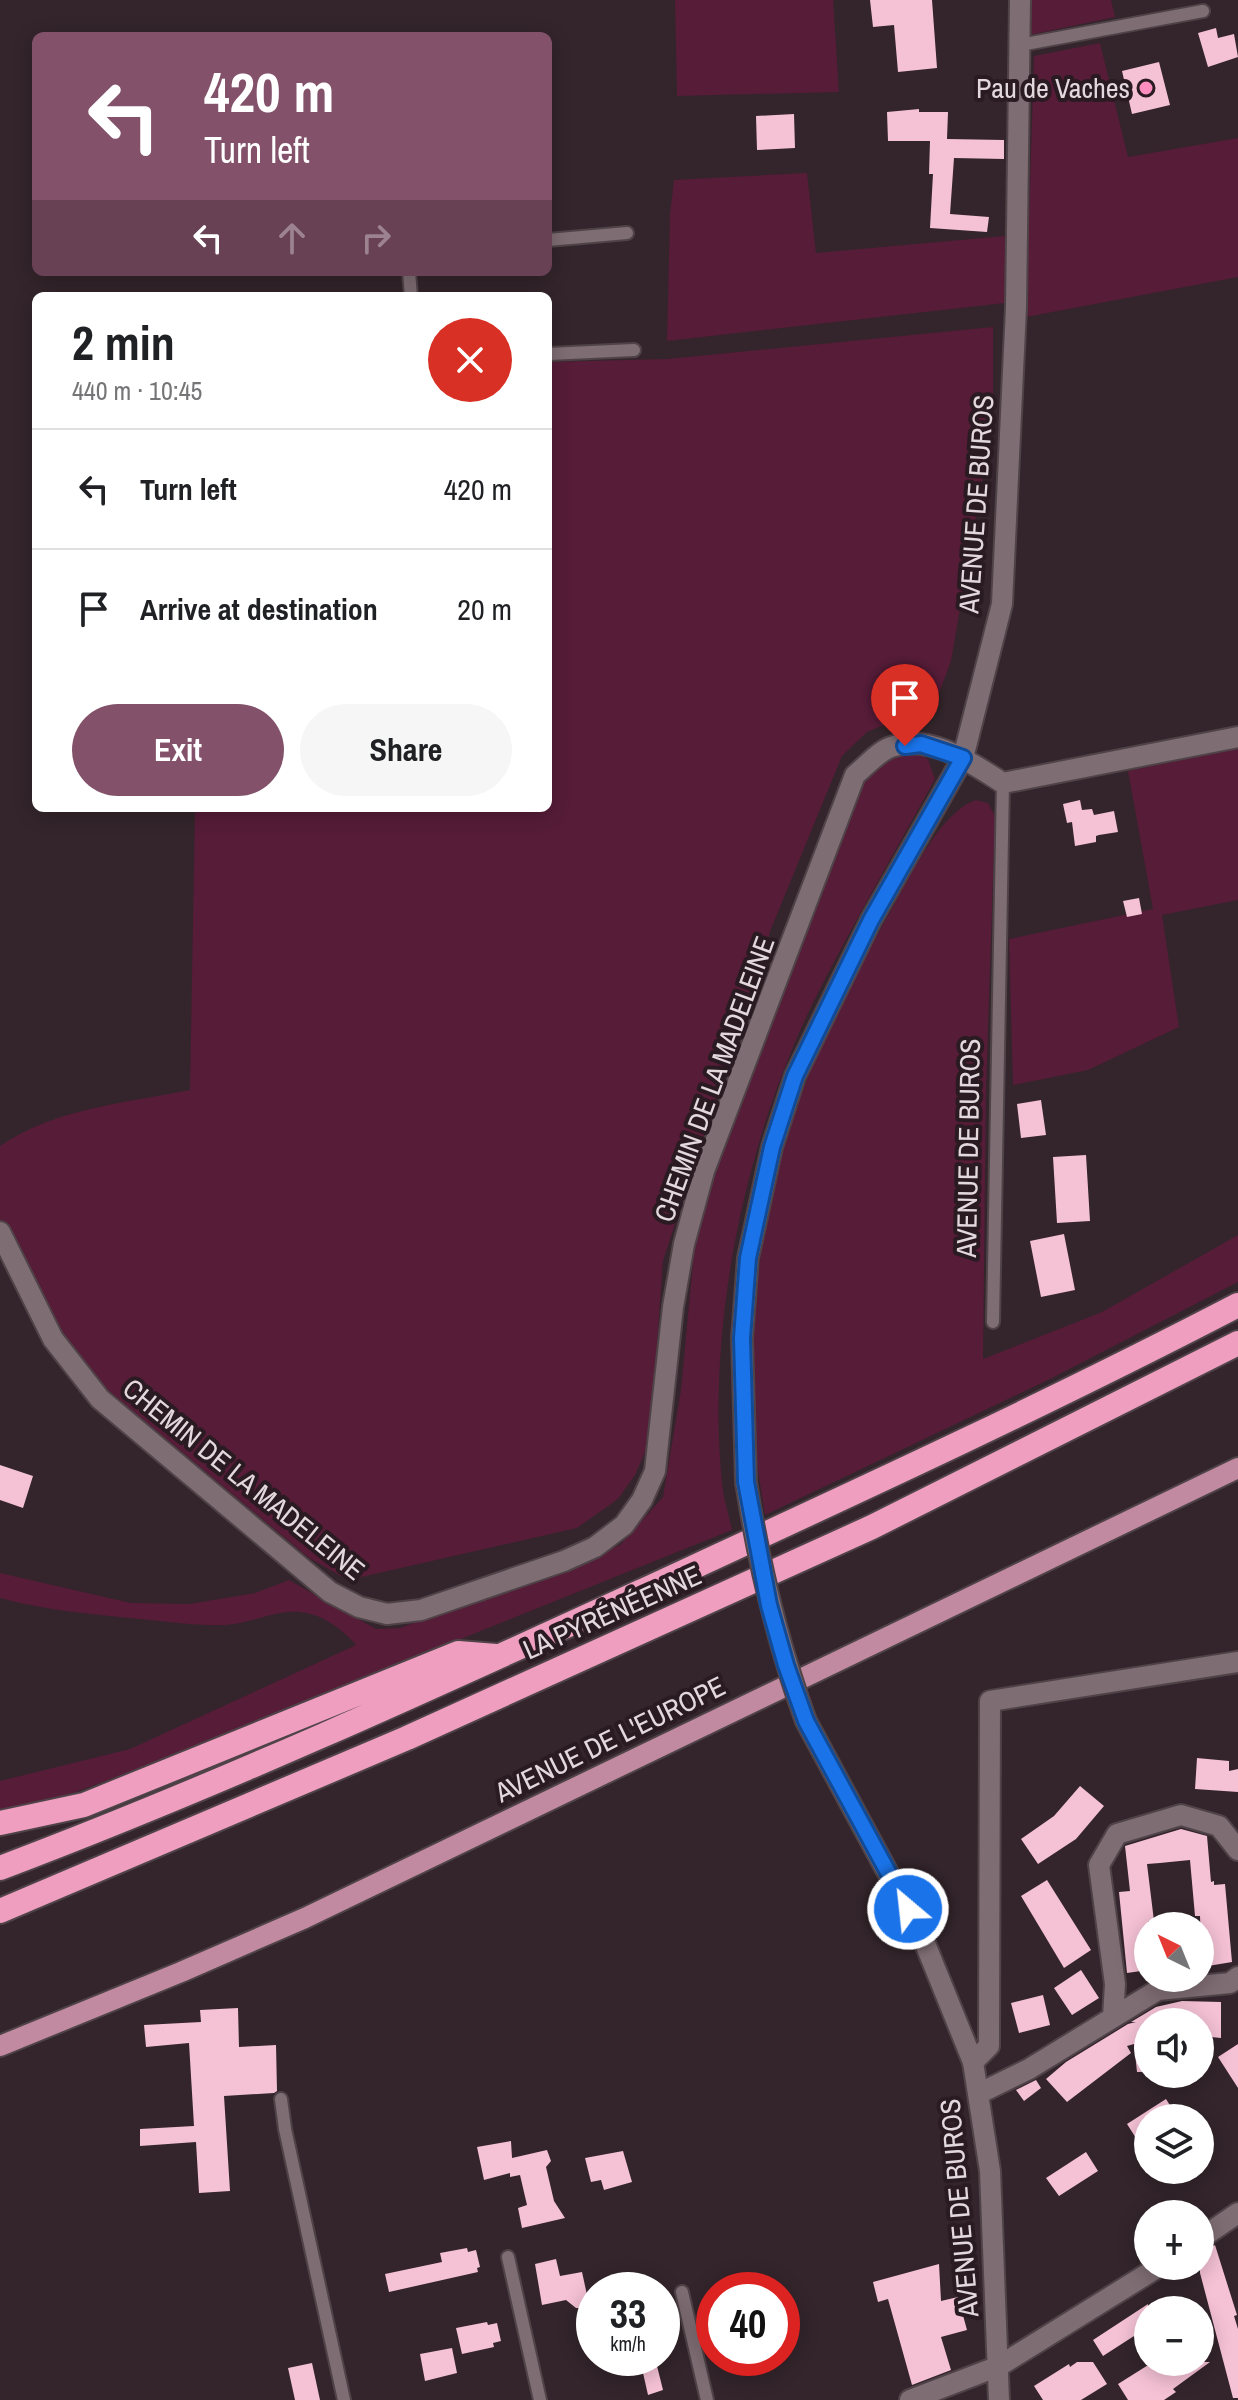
<!DOCTYPE html>
<html lang="en">
<head>
<meta charset="utf-8">
<style>
	:root { --surface:#fff; --page:#f6f6f6; --text:#202124; --muted:#757577; --line:#e0e0e0; --accent:#83526a }
	body { margin:0; font-family:"Archivo Narrow",sans-serif; background:var(--page); color:var(--text); height:100vh; display:flex; flex-direction:column; font-size:30px; white-space:nowrap }
	* { box-sizing:border-box; margin:0 }
	p { font-size:26px; color:var(--muted) }
	.icon { flex:none; width:44px; height:44px; fill:none; stroke:currentColor; stroke-width:2; stroke-linecap:round; stroke-linejoin:round }
	.map { position:relative; flex:1; overflow:hidden }
	.details { position:absolute; left:32px; top:292px; width:520px; height:520px; display:flex; flex-direction:column; background:var(--surface); border-radius:12px; box-shadow:0 4px 20px #0003 }
	.details>* { flex:none }
	.top-card { position:absolute; left:32px; top:32px; width:520px; height:244px; border-radius:12px; box-shadow:0 4px 20px #0003; background:#83526a; color:#fff; overflow:hidden }
	.needle { width:52px; rotate:317deg }
	.buttons { position:absolute; left:1134px; top:1912px; display:grid; gap:16px }
	.buttons a { display:grid; place-items:center; width:80px; height:80px; border-radius:50%; background:var(--surface); box-shadow:0 4px 20px #0003; font-size:40px }
	.speed { position:absolute; left:576px; top:2272px; display:flex; gap:16px; font-size:40px; font-weight:700; text-align:center }
	.speed>* { display:grid; place-content:center; width:104px; height:104px; border-radius:50%; background:var(--surface); box-shadow:0 4px 20px #0003; line-height:1 }
	.speed small { font-size:20px; font-weight:400 }
	.speed .limit { border:12px solid #d22; background:#fff; color:#111 }
	.pin { position:absolute; display:grid; place-items:center; width:68px; height:68px; color:#fff; margin:-82px -34px; border-radius:50% 50% 50% 0; rotate:-45deg; box-shadow:0 0 8px #0007 }
	.pin .icon { rotate:45deg }
	.me { position:absolute; width:88px; margin:-44px; rotate:332deg; stroke-linejoin:round; filter:drop-shadow(0 0 6px #0008) }
	.turn { display:flex; align-items:center; gap:28px; height:168px; padding:0 40px; font-size:36px }
	.turn .icon { width:104px; height:104px; stroke-width:2.5 }
	.turn b { display:block; font-size:56px; line-height:68px }
	.lanes { display:flex; align-items:center; height:76px; padding:0 40px; background:#0003; justify-content:center; gap:40px; direction:ltr }
	.lanes .off { opacity:.35 }
	.round { display:grid; place-items:center; flex:none; width:84px; height:84px; border-radius:42px; background:var(--page) }
	.head { display:flex; align-items:center; justify-content:space-between; height:136px; padding:0 40px }
	h1 { font-size:48px; font-weight:800; line-height:60px }
	.action { display:flex; gap:16px; margin-top:auto; padding:16px 40px }
	.action a { flex:1; height:92px; border-radius:48px; background:var(--accent); color:#fff; font-size:32px; font-weight:800; line-height:92px; text-align:center }
	.action a+a { background:var(--page); color:var(--text) }
	ul { padding:0; list-style:none }
	li { display:flex; align-items:center; gap:24px; height:120px; padding:0 40px; border-top:2px solid var(--line) }
	li div { flex:1 }
	li b { display:block; font-size:30px }
	li em { font-style:normal }
	.map>svg:first-child { display:block }
	.green { fill:#561c38 }
	.building { fill:#f5c1d5 }
	.lines { fill:none; stroke-linecap:round; stroke-linejoin:round }
	.service-casing { stroke:#4f4348; stroke-width:16 }
	.minor-casing { stroke:#4f4348; stroke-width:24 }
	.tertiary-casing { stroke:#4f4348; stroke-width:24 }
	.primary-casing { stroke:#4f4348; stroke-width:24 }
	.motorway-casing { stroke:#4f4348; stroke-width:28 }
	.service { stroke:#7e6d73; stroke-width:12 }
	.minor { stroke:#7e6d73; stroke-width:20 }
	.tertiary { stroke:#7e6d73; stroke-width:20 }
	.primary { stroke:#c28aa1; stroke-width:20 }
	.motorway { stroke:#ef9ec0; stroke-width:24 }
	.tertiary-bridge-casing { stroke:#4f4348; stroke-width:24; stroke-linecap:butt }
	.tertiary-bridge { stroke:#7e6d73; stroke-width:20 }
	.route-casing { stroke:#114b97; stroke-width:20 }
	.route { stroke:#1a73e8; stroke-width:14 }
	.poi-dot { fill:#fd8ebf; stroke:#291b21; stroke-width:3 }
	.labels { text-anchor:middle; dominant-baseline:central; stroke-width:8; stroke-linejoin:round; paint-order:stroke }
	.poi-label { font-size:28px; fill:#e3d9dd; stroke:#291b21; text-anchor:end }
	.street-label { font-size:28px; fill:#e3d9dd; stroke:#291b21 }
</style>
</head>
<body>
<div class="map">
<svg width="1238" height="2400" viewBox="0 0 1238 2400">
	<rect width="100%" height="100%" fill="#33252b"/>
	<path class="green" d="M 675,0 L 833,0 L 839,92 L 677,96 Z
		M 1030,0 L 1111,0 L 1115,17 L 1030,35 Z
		M 1100,43 L 1128,157 L 1238,138 L 1238,277 L 1026,317 L 1034,56 Z
		M 807,173 L 816,253 L 1005,236 L 1005,303 L 667,341 L 670,214 L 674,180 Z
		M 993,327 L 993,417 L 951,661 L 935,704 L 867,732 L 842,756 L 771,929 L 663,1261 L 650,1441 L 635,1475 L 618,1499 L 577,1528 L 348,1580 L 309,1558 L 103,1386 L 75,1355 L 50,1322 L 0,1221 L 0,1146 C 56,1108 125,1103 190,1090 L 195,808 L 548,808 L 548,362 L 667,359 Z
		M 1238,748 L 1238,900 L 1162,915 L 1179,1027 L 1088,1070 L 1013,1085 L 1009,939 L 1153,909 L 1128,771 Z
		M 916,753 L 928,759 L 935,779 C 897,848 857,917 821,987 C 747,1130 706,1321 722,1482 C 723,1498 729,1514 732,1530 L 135,1770 L 73,1793 L 0,1812 L 0,1781 L 130,1749 L 356,1645 C 341,1628 322,1614 299,1612 C 274,1610 250,1624 226,1625 C 198,1626 168,1622 140,1619 C 91,1614 48,1611 0,1598 L 0,1573 L 131,1603 L 189,1604 L 255,1593 L 289,1580 L 376,1629 L 400,1628 L 620,1545 L 663,1497 L 681,1390 L 695,1241 L 713,1175 L 864,777 C 880,762 893,755 916,753 Z
		M 976,800 L 988,803 L 995,816 L 986,1090 L 983,1359 L 1102,1312 L 1238,1235 L 1238,1282 L 1050,1379 L 765,1515 C 760,1483 754,1450 752,1418 C 747,1308 766,1180 808,1077 C 832,1017 863,960 895,903 C 912,873 942,811 976,800 Z"/>
	<path class="building" d="M 870,0 L 932,0 L 937,68 L 898,72 L 894,25 L 873,27 Z
		M 1216,28 L 1218,38 L 1234,34 L 1238,57 L 1208,67 L 1198,33 Z
		M 1159,62 L 1170,105 L 1132,114 L 1122,71 Z
		M 919,109 L 919,112 L 948,112 L 947,139 L 1004,140 L 1004,159 L 954,158 L 950,214 L 989,217 L 987,232 L 930,228 L 933,174 L 929,174 L 930,141 L 888,141 L 887,112 Z
		M 794,114 L 795,148 L 757,150 L 756,116 Z
		M 1080,800 L 1082,810 L 1092,809 L 1094,815 L 1114,811 L 1118,832 L 1099,835 L 1096,836 L 1096,842 L 1075,846 L 1072,822 L 1067,823 L 1063,804 Z
		M 1139,898 L 1142,914 L 1127,917 L 1123,901 Z
		M 1041,1100 L 1046,1135 L 1021,1138 L 1017,1104 Z
		M 1086,1155 L 1090,1221 L 1057,1223 L 1053,1157 Z
		M 1064,1234 L 1075,1290 L 1041,1297 L 1030,1241 Z
		M 0,1465 L 33,1476 L 23,1508 L 0,1500 Z
		M 1197,1758 L 1229,1761 L 1229,1771 L 1238,1769 L 1238,1792 L 1195,1789 Z
		M 1080,1786 L 1104,1806 L 1076,1839 L 1038,1864 L 1021,1839 L 1054,1816 Z
		M 1181,1829 L 1207,1836 L 1211,1882 L 1214,1881 L 1214,1885 L 1225,1884 L 1232,1962 L 1202,1967 L 1200,1916 L 1195,1916 L 1190,1860 L 1160,1863 L 1147,1864 L 1154,1921 L 1148,1921 L 1148,1970 L 1127,1973 L 1119,1892 L 1130,1891 L 1125,1846 Z
		M 1047,1880 L 1091,1950 L 1064,1968 L 1021,1896 Z
		M 1081,1970 L 1099,1998 L 1072,2015 L 1054,1988 Z
		M 1043,1995 L 1050,2025 L 1019,2033 L 1011,2003 Z
		M 1182,2001 L 1221,2002 L 1221,2038 L 1200,2036 L 1200,2022 L 1148,2022 L 1148,2072 L 1137,2072 L 1134,2044 L 1127,2046 L 1131,2053 L 1067,2102 L 1046,2079 L 1066,2062 L 1128,2024 L 1136,2022 L 1131,2022 L 1156,2007 Z
		M 238,2008 L 239,2047 L 276,2045 L 277,2091 L 274,2093 L 224,2096 L 230,2191 L 199,2193 L 196,2142 L 140,2146 L 140,2129 L 194,2126 L 189,2043 L 146,2047 L 144,2025 L 201,2022 L 200,2010 Z
		M 1238,2044 L 1238,2088 L 1218,2057 Z
		M 1036,2080 L 1041,2088 L 1024,2101 L 1016,2090 Z
		M 1166,2099 L 1178,2118 L 1148,2118 L 1148,2157 L 1127,2124 Z
		M 511,2141 L 512,2158 L 547,2150 L 551,2161 L 546,2167 L 554,2201 L 565,2218 L 522,2228 L 518,2208 L 527,2205 L 520,2175 L 510,2177 L 510,2173 L 484,2180 L 477,2147 Z
		M 623,2151 L 632,2182 L 604,2190 L 601,2180 L 591,2182 L 585,2158 Z
		M 1086,2152 L 1098,2171 L 1059,2196 L 1046,2178 Z
		M 1215,2245 L 1237,2315 L 1234,2316 L 1238,2329 L 1238,2398 L 1233,2398 L 1200,2273 L 1200,2254 Z
		M 467,2248 L 468,2252 L 476,2250 L 480,2267 L 477,2268 L 478,2272 L 389,2292 L 385,2274 L 442,2262 L 440,2253 Z
		M 556,2259 L 560,2276 L 582,2272 L 589,2304 L 584,2308 L 576,2308 L 566,2300 L 542,2305 L 535,2264 Z
		M 939,2264 L 941,2301 L 958,2297 L 967,2330 L 941,2337 L 951,2370 L 912,2385 L 888,2299 L 878,2302 L 873,2282 Z
		M 1148,2304 L 1148,2327 L 1103,2356 L 1093,2340 Z
		M 487,2322 L 488,2325 L 497,2323 L 501,2341 L 493,2343 L 494,2347 L 462,2354 L 456,2328 Z
		M 452,2348 L 457,2373 L 425,2381 L 420,2354 Z
		M 656,2362 L 663,2390 L 648,2395 L 641,2364 Z
		M 1077,2362 L 1093,2362 L 1107,2384 L 1081,2400 L 1043,2400 L 1034,2386 L 1069,2364 L 1070,2367 Z
		M 1153,2362 L 1210,2362 L 1173,2389 L 1176,2392 L 1164,2400 L 1128,2400 L 1118,2384 Z
		M 312,2363 L 320,2400 L 295,2400 L 288,2368 Z"/>
	<g class="lines">
		<g class="service-casing">
			<path id="service" d="M 1020,45 L 1203,11
				M 548,240 L 627,233
				M 409,272 L 411,296
				M 548,354 L 634,350
				M 993,1322 L 1003,783
				M 281,2099 L 285,2129 L 344,2400
				M 508,2257 L 540,2400
				M 682,2292 L 707,2400"/>
		</g>
		<g class="minor-casing">
			<path id="minor" d="M 0,1232 L 53,1339 L 100,1399 L 330,1592 L 359,1607 L 387,1614 L 421,1610 L 564,1561 L 595,1547 L 624,1525 L 642,1500 L 655,1471 L 673,1307 L 684,1244 L 704,1171 L 855,775 C 865,767 879,751 891,747 C 931,733 971,763 1003,783 L 1238,737
				M 1113,2017 L 1115,1984 L 1099,1865 L 1117,1834 L 1181,1815 L 1219,1826 L 1238,1850
				M 973,2062 L 989,2046 L 990,1701 L 1238,1662
				M 980,2093 L 1029,2069 L 1158,1990 L 1230,1983 L 1238,1977"/>
		</g>
		<g class="tertiary-casing">
			<path id="tertiary" d="M 746,1482 L 742,1338 L 748,1258 L 772,1147 L 795,1076 L 871,920 L 963,758 L 1002,604 L 1016,308 L 1020,0
				M 806,1721 L 922,1936 L 973,2062 L 990,2171 L 999,2400
				M 1200,2239 L 1238,2213
				M 910,2400 L 999,2366 L 1160,2266"/>
		</g>
		<g class="primary-casing">
			<path id="primary" d="M 0,2046 L 181,1972 L 305,1918 L 1238,1468"/>
		</g>
		<g class="motorway-casing">
			<path id="motorway" d="M 0,1823 L 84,1805 L 458,1653 L 496,1656
				M 0,1868 C 217,1786 429,1689 640,1592 C 841,1499 1042,1407 1238,1305
				M 0,1911 L 407,1738 L 872,1527 L 1238,1343"/>
		</g>
		<use href="#service" class="service"/>
		<use href="#minor" class="minor"/>
		<use href="#tertiary" class="tertiary"/>
		<use href="#primary" class="primary"/>
		<use href="#motorway" class="motorway"/>
		<g class="tertiary-bridge-casing">
			<path id="tertiary-bridge" d="M 746,1482 C 759,1565 777,1642 806,1721"/>
		</g>
		<use href="#tertiary-bridge" class="tertiary-bridge"/>
	</g>
	<g class="lines">
		<g class="route-casing">
			<path id="route" d="M 905,746 L 921,744 L 963,758 L 871,920 L 795,1076 L 772,1147 L 748,1258 L 742,1338 L 746,1482 L 769,1605 L 786,1665 L 806,1721 L 908,1909"/>
		</g>
		<use href="#route" class="route"/>
	</g>
	<circle class="poi-dot" cx="1146" cy="88" r="8"/>
	<g class="labels">
		<g class="poi-label">
			<text x="1130" y="88">Pau de Vaches</text>
		</g>
		<g class="street-label">
			<text transform="translate(976 504) rotate(-86)">AVENUE DE BUROS</text>
			<text transform="translate(714 1079) rotate(-70)">CHEMIN DE LA MADELEINE</text>
			<text transform="translate(968 1148) rotate(-89)">AVENUE DE BUROS</text>
			<text transform="translate(244 1479) rotate(39)">CHEMIN DE LA MADELEINE</text>
			<text transform="translate(612 1612) rotate(-24)">LA PYRÉNÉENNE</text>
			<text transform="translate(610 1739) rotate(-26)">AVENUE DE L'EUROPE</text>
			<text transform="translate(959 2208) rotate(-95)">AVENUE DE BUROS</text>
		</g>
	</g>
</svg>
<div class="buttons">
<a><svg class="needle" viewBox="-14 -14 28 28"><path d="M0-13l5 13h-10z" fill="#e53935"/><path d="M0 13l5-13h-10z" fill="#757577"/></svg></a>
<a><svg class="icon" aria-label="sound" viewBox="0 0 24 24"><path d="M4 9h4l5-4v14l-5-4H4zM17 9q2 3 0 6"/></svg></a>
<a><svg class="icon" aria-label="layers" viewBox="0 0 24 24"><path d="M12 4l9 5-9 5-9-5zM3 14l9 5 9-5"/></svg></a>
<a>+</a>
<a>−</a>
</div>
<div class="speed"><div>33<small>km/h</small></div><div class="limit">40</div></div>
<div class="pin" style="left:905px;top:746px;background:#d93025"><svg class="icon" aria-label="arrive" viewBox="0 0 24 24"><path d="M6 21V4h12l-3 4 3 4H6"/></svg></div>
<svg class="me" style="left:908px;top:1909px" viewBox="-20 -20 40 40"><circle r="17" fill="#1a73e8" stroke="#fff" stroke-width="3"/><path d="M0-11L8 9 0 5-8 9z" fill="#fff"/></svg>
<div class="top-card">
<div class="turn"><svg class="icon" aria-label="left" viewBox="0 0 24 24"><path d="M17 20v-9H6M10 6l-5 5 5 5"/></svg><div><b>420 m</b>Turn left</div></div>
<div class="lanes"><svg class="icon" aria-label="left" viewBox="0 0 24 24"><path d="M17 20v-9H6M10 6l-5 5 5 5"/></svg><svg class="icon off" aria-label="ahead" viewBox="0 0 24 24"><path d="M12 20V5M6 11l6-6 6 6"/></svg><svg class="icon off" aria-label="right" viewBox="0 0 24 24"><path d="M7 20v-9h11M14 6l5 5-5 5"/></svg></div>
</div>
<section class="details">
<div class="head"><div><h1>2 min</h1><p>440 m · 10:45</p></div><a class="round" style="background:#d93025;color:#fff"><svg class="icon" aria-label="close" viewBox="0 0 24 24"><path d="M6 6l12 12M18 6L6 18"/></svg></a></div>
<ul>
<li><svg class="icon" aria-label="left" viewBox="0 0 24 24"><path d="M17 20v-9H6M10 6l-5 5 5 5"/></svg><div><b>Turn left</b></div><em>420 m</em></li>
<li><svg class="icon" aria-label="arrive" viewBox="0 0 24 24"><path d="M6 21V4h12l-3 4 3 4H6"/></svg><div><b>Arrive at destination</b></div><em>20 m</em></li>
</ul>
<div class="action"><a>Exit</a><a>Share</a></div>
</section>
</div>
</body>
</html>
